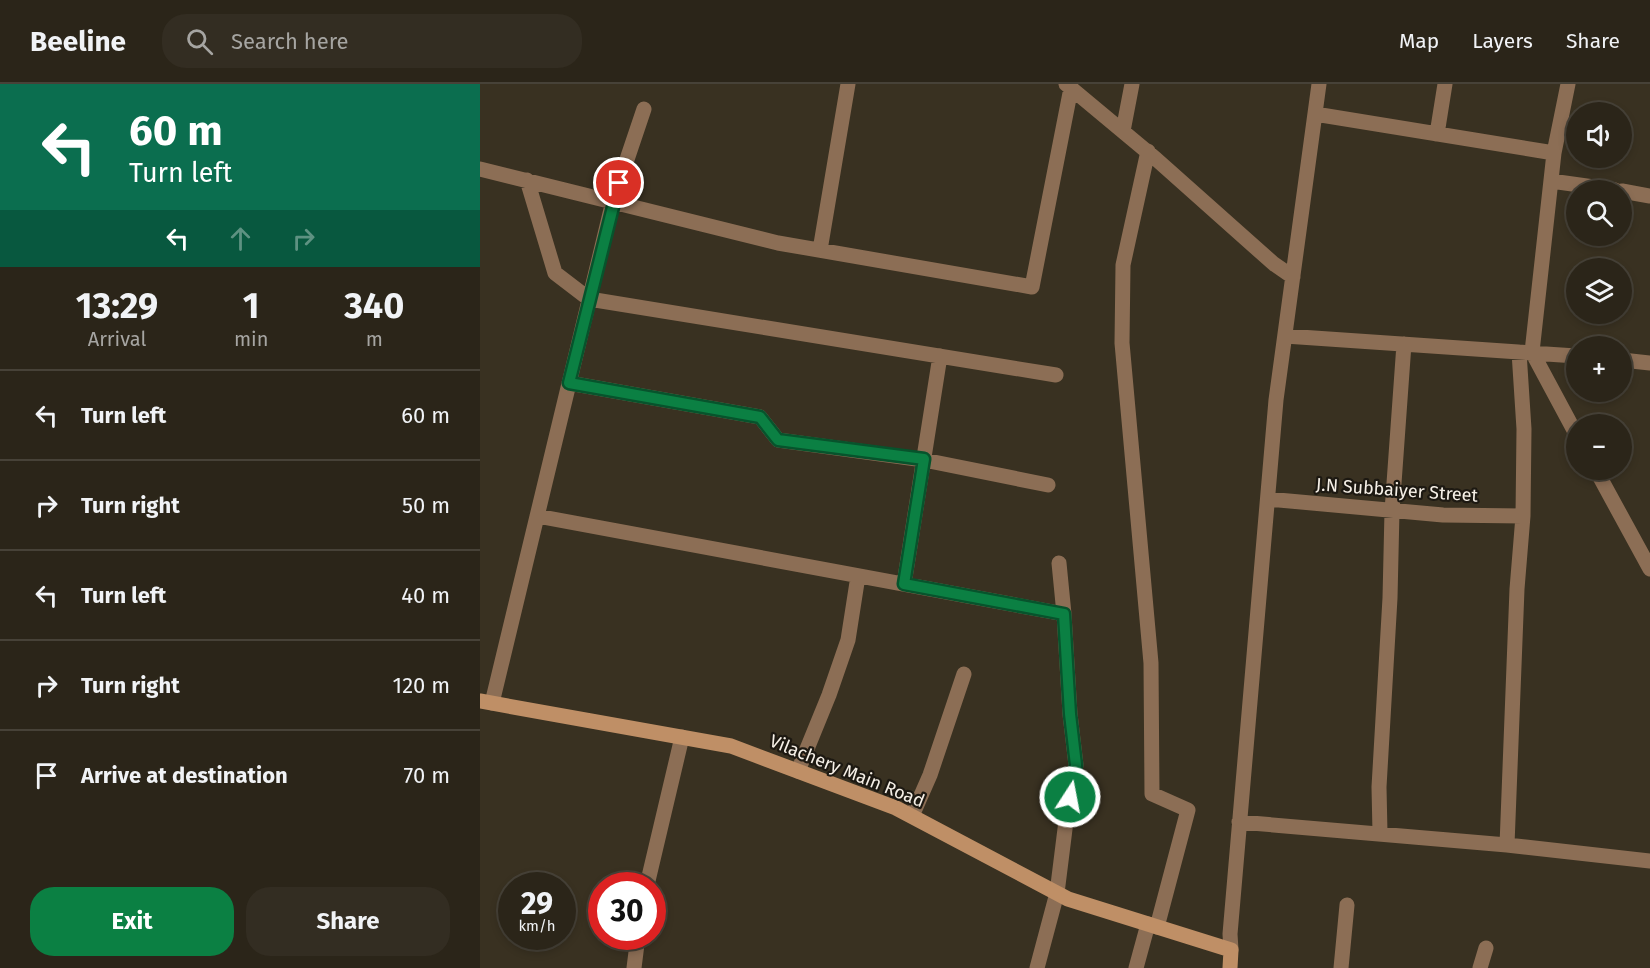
<!DOCTYPE html>
<html lang="en">
<head>
<meta charset="utf-8">
<style>
	:root { --surface:#2b2519; --page:#332d22; --text:#f1f3f6; --muted:#a6a5a2; --line:#474238; --accent:#0b8043 }
	body { margin:0; font-family:"Fira Sans",sans-serif; background:var(--page); color:var(--text); height:100vh; display:flex; flex-direction:column; font-size:22px; white-space:nowrap }
	* { box-sizing:border-box; margin:0 }
	p { font-size:20px; color:var(--muted) }
	.icon { flex:none; width:33px; height:33px; fill:none; stroke:currentColor; stroke-width:2; stroke-linecap:round; stroke-linejoin:round }
	.map { position:relative; flex:1; overflow:hidden }
	.panel { display:flex; flex-direction:column; background:var(--surface); width:480px }
	.panel>* { flex:none }
	.top-card { background:#0b6e4f; color:#fff; overflow:hidden }
	.controls { position:absolute; left:1086px; top:18px; display:grid; gap:12px }
	.controls a { display:grid; place-items:center; width:66px; height:66px; border-radius:50%; background:var(--surface); box-shadow:0 3px 9px #0003,0 0 0 2px var(--line); font-size:30px }
	.speed { position:absolute; left:18px; top:788px; display:flex; gap:12px; font-size:30px; font-weight:700; text-align:center }
	.speed>* { display:grid; place-content:center; width:78px; height:78px; border-radius:50%; background:var(--surface); box-shadow:0 3px 9px #0003,0 0 0 2px var(--line); line-height:1 }
	.speed small { font-size:15px; font-weight:400 }
	.speed .limit { border:9px solid #d22; background:#fff; color:#111 }
	.pin { position:absolute; display:grid; place-items:center; width:51px; height:51px; color:#fff; margin:-26px; border:3px solid #fff; border-radius:50%; box-shadow:0 2px 6px #0007 }
	.me { position:absolute; width:66px; margin:-33px; rotate:11deg; stroke-linejoin:round; filter:drop-shadow(0 0 4px #0008) }
	.turn { display:flex; align-items:center; gap:21px; height:126px; padding:0 30px; font-size:27px }
	.turn .icon { width:78px; height:78px; stroke-width:2.5 }
	.turn b { display:block; font-size:42px; line-height:51px }
	.lanes { display:flex; align-items:center; height:57px; padding:0 30px; background:#0003; justify-content:center; gap:30px; direction:ltr }
	.lanes .off { opacity:.35 }
	.eta { display:flex; justify-content:space-evenly; align-items:center; height:102px; text-align:center }
	.eta b { font-size:36px; font-weight:700; line-height:42px }
	.primary-button { display:flex; gap:12px; margin-top:auto; padding:12px 30px }
	.primary-button a { flex:1; height:69px; border-radius:24px; background:var(--accent); color:#fff; font-size:24px; font-weight:700; line-height:69px; text-align:center }
	.primary-button a+a { background:var(--page); color:var(--text) }
	ul { padding:0; list-style:none }
	li { display:flex; align-items:center; gap:18px; height:90px; padding:0 30px; border-top:2px solid var(--line) }
	li div { flex:1 }
	li b { display:block; font-size:22px }
	li em { font-style:normal }
	header { display:flex; align-items:center; gap:36px; box-sizing:border-box; height:84px; padding:0 30px; background:var(--surface); border-bottom:2px solid var(--line) }
	header strong { font-size:28px }
	nav { display:flex; gap:33px; margin-inline-start:auto; font-size:21px }
	.search { width:420px; height:54px; background:var(--page); display:flex; align-items:center; gap:15px; box-sizing:border-box; padding:0 21px; border-radius:24px; color:var(--muted); font-size:22px }
	main { display:flex; flex:1; min-height:0 }
	.map>svg:first-child { display:block }
	.lines { fill:none; stroke-linecap:round; stroke-linejoin:round }
	.minor { stroke:#8c6e55; stroke-width:15 }
	.secondary { stroke:#bf8f66; stroke-width:15 }
	.route-casing { stroke:#07532c; stroke-width:15 }
	.route { stroke:#0b8043; stroke-width:10 }
	.labels { text-anchor:middle; dominant-baseline:central; stroke-width:4.5; stroke-linejoin:round; paint-order:stroke }
	.street-label { font-size:18px; fill:#f6f0e7; stroke:#1d1912 }
</style>
</head>
<body>
<header>
<strong>Beeline</strong>
<div class="search"><svg class="icon" aria-label="search" viewBox="0 0 24 24"><circle cx="10" cy="10" r="6"/><path d="M15 15l6 6"/></svg>Search here</div>
<nav><a>Map</a><a>Layers</a><a>Share</a></nav>
</header>
<main>
<section class="panel">
<div class="top-card">
<div class="turn"><svg class="icon" aria-label="left" viewBox="0 0 24 24"><path d="M17 20v-9H6M10 6l-5 5 5 5"/></svg><div><b>60 m</b>Turn left</div></div>
<div class="lanes"><svg class="icon" aria-label="left" viewBox="0 0 24 24"><path d="M17 20v-9H6M10 6l-5 5 5 5"/></svg><svg class="icon off" aria-label="ahead" viewBox="0 0 24 24"><path d="M12 20V5M6 11l6-6 6 6"/></svg><svg class="icon off" aria-label="right" viewBox="0 0 24 24"><path d="M7 20v-9h11M14 6l5 5-5 5"/></svg></div>
</div>
<div class="eta">
<div><b>13:29</b><p>Arrival</p></div>
<div><b>1</b><p>min</p></div>
<div><b>340</b><p>m</p></div>
</div>
<ul>
<li><svg class="icon" aria-label="left" viewBox="0 0 24 24"><path d="M17 20v-9H6M10 6l-5 5 5 5"/></svg><div><b>Turn left</b></div><em>60 m</em></li>
<li><svg class="icon" aria-label="right" viewBox="0 0 24 24"><path d="M7 20v-9h11M14 6l5 5-5 5"/></svg><div><b>Turn right</b></div><em>50 m</em></li>
<li><svg class="icon" aria-label="left" viewBox="0 0 24 24"><path d="M17 20v-9H6M10 6l-5 5 5 5"/></svg><div><b>Turn left</b></div><em>40 m</em></li>
<li><svg class="icon" aria-label="right" viewBox="0 0 24 24"><path d="M7 20v-9h11M14 6l5 5-5 5"/></svg><div><b>Turn right</b></div><em>120 m</em></li>
<li><svg class="icon" aria-label="arrive" viewBox="0 0 24 24"><path d="M6 21V4h12l-3 4 3 4H6"/></svg><div><b>Arrive at destination</b></div><em>70 m</em></li>
</ul>
<div class="primary-button"><a>Exit</a><a>Share</a></div>
</section>
<div class="map">
<svg width="1170" height="884" viewBox="0 0 1170 884">
	<rect width="100%" height="100%" fill="#393121"/>
	<g class="lines">
		<path class="minor" d="M 586,0 L 676,75 L 794,180 L 813,193
			M 835,30 L 1074,69 L 1052,268 L 1096,350
			M 643,47 L 652,0
			M 957,50 L 965,0
			M 668,67 L 643,181 L 642,259 L 671,579 L 672,710 L 708,726 L 677,843
			M 1074,69 L 1088,0
			M 0,85 L 298,159 L 552,203 L 591,4
			M 47,96 L 75,189 L 109,215 L 576,291
			M 1071,97 L 1135,106
			M 1142,107 L 1170,112
			M 340,166 L 368,0
			M 805,252 L 1096,272
			M 1142,276 L 1170,279
			M 89,299 L 280,333 L 298,356 L 444,376 L 568,401
			M 1116,386 L 1170,485
			M 788,415 L 963,431 L 1043,432
			M 57,432 L 584,530
			M 424,500 L 460,272
			M 12,619 L 133,117 L 164,25
			M 318,687 L 349,611 L 368,556 L 378,492
			M 432,732 L 450,691 L 484,590
			M 759,738 L 1027,761 L 1037,505 L 1043,432 L 1044,345 L 1039,268
			M 900,749 L 899,703 L 910,514 L 912,427 L 924,260
			M 1027,761 L 1170,777
			M 167,801 L 202,653
			M 751,866 L 750,850 L 796,316 L 839,0
			M 154,884 L 158,852
			M 557,884 L 577,809 L 587,729 L 596,681 L 590,630 L 584,530 L 579,479
			M 656,884 L 668,840
			M 861,884 L 867,821
			M 1000,884 L 1006,864"/>
		<path class="secondary" d="M 0,617 L 251,662 L 416,724 L 588,815 L 751,866 L 750,884"/>
	</g>
	<g class="lines">
		<g class="route-casing">
			<path id="route" d="M 139,99 L 89,299 L 280,333 L 298,356 L 444,375 L 424,500 L 584,530 L 590,630 L 596,681 L 590,713"/>
		</g>
		<use href="#route" class="route"/>
	</g>
	<g class="labels">
		<g class="street-label">
			<text transform="translate(917 406) rotate(4)">J.N Subbaiyer Street</text>
			<text transform="translate(367 687) rotate(22)">Vilachery Main Road</text>
		</g>
	</g>
</svg>
<div class="controls">
<a><svg class="icon" aria-label="sound" viewBox="0 0 24 24"><path d="M4 9h4l5-4v14l-5-4H4zM17 9q2 3 0 6"/></svg></a>
<a><svg class="icon" aria-label="search" viewBox="0 0 24 24"><circle cx="10" cy="10" r="6"/><path d="M15 15l6 6"/></svg></a>
<a><svg class="icon" aria-label="layers" viewBox="0 0 24 24"><path d="M12 4l9 5-9 5-9-5zM3 14l9 5 9-5"/></svg></a>
<a>+</a>
<a>−</a>
</div>
<div class="speed"><div>29<small>km/h</small></div><div class="limit">30</div></div>
<div class="pin" style="left:139px;top:99px;background:#d93025"><svg class="icon" aria-label="arrive" viewBox="0 0 24 24"><path d="M6 21V4h12l-3 4 3 4H6"/></svg></div>
<svg class="me" style="left:590px;top:713px" viewBox="-20 -20 40 40"><circle r="17" fill="#0b8043" stroke="#fff" stroke-width="3"/><path d="M0-11L8 9 0 5-8 9z" fill="#fff"/></svg>
</div>
</main>
</body>
</html>
